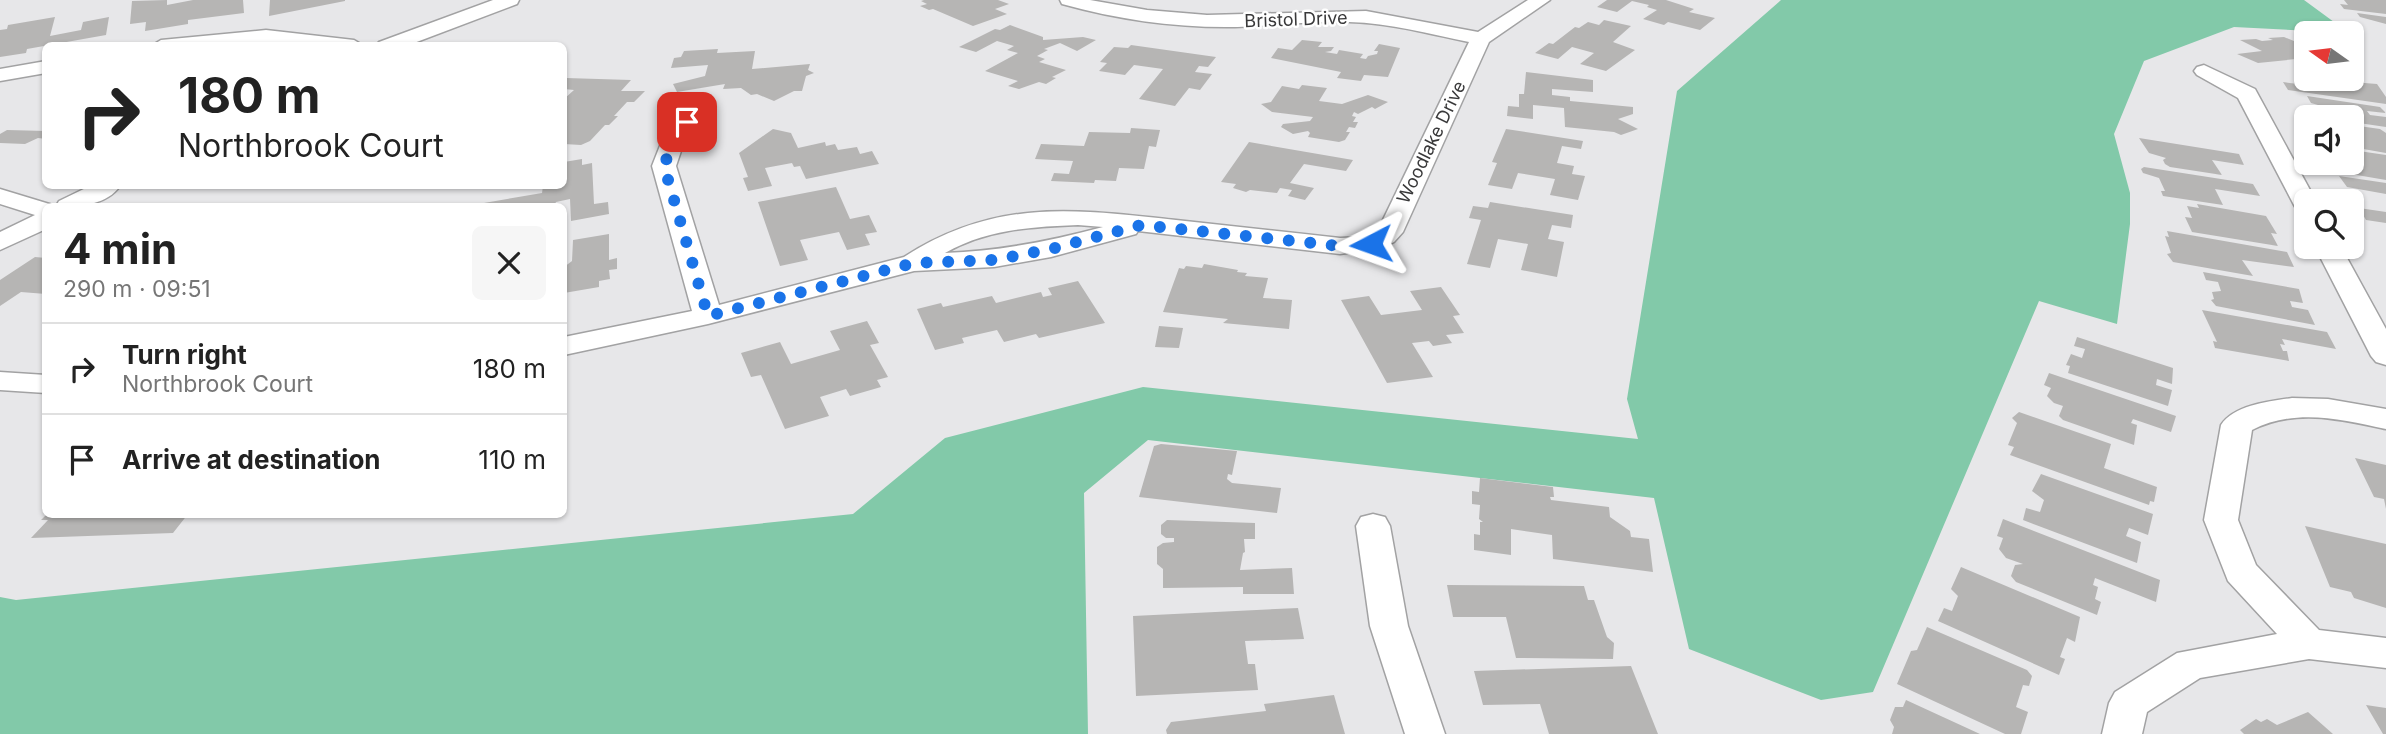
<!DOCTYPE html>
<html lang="en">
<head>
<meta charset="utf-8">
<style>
	:root { --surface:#fff; --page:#f6f6f6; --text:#222; --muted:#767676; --line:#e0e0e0 }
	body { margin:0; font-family:Inter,sans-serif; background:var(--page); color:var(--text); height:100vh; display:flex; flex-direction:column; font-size:26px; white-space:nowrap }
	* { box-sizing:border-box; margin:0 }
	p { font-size:23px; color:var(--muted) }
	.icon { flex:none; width:38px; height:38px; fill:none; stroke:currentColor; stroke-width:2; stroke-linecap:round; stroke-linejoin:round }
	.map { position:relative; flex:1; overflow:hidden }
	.side { position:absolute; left:42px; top:203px; width:525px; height:315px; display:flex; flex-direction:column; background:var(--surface); border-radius:10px; box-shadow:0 2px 5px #0004 }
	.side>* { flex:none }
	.guide { position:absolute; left:42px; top:42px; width:525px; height:147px; border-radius:10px; box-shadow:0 2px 5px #0004; background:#fff; color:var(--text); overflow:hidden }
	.needle { width:46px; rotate:284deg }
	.fabs { position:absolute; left:2294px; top:21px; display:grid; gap:14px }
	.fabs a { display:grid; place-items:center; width:70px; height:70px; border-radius:10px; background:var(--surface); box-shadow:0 2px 5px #0004; font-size:35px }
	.pin { position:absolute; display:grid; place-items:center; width:60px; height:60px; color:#fff; margin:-30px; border-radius:14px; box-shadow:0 4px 10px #0006 }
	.me { position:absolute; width:77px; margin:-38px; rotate:266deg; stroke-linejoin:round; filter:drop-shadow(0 0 5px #0008) }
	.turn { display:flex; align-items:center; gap:24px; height:147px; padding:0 21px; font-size:32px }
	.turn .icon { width:91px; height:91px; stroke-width:2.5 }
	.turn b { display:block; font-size:49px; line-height:60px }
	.round { display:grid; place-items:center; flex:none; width:74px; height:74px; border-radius:10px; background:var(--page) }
	.head { display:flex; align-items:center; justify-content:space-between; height:119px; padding:0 21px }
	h1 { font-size:42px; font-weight:700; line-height:52px }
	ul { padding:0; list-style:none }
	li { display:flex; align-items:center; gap:21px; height:91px; padding:0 21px; border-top:2px solid var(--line) }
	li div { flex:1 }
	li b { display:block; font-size:26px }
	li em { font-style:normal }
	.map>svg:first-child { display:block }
	.green { fill:#82c9a9 }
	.building { fill:#b6b5b4 }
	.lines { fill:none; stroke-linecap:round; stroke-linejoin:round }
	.minor-casing { stroke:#a2a2a3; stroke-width:3 }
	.minor { fill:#fff; fill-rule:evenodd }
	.route { stroke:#1a73e8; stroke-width:12; stroke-dasharray:0 21.6 }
	.labels { text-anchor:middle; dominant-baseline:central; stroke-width:5; stroke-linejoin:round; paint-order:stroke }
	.far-street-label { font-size:18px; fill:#39393a; stroke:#fff }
</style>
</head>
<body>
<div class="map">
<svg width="2386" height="734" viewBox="0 0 2386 734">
	<rect width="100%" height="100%" fill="#e7e7e9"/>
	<path class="green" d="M 1781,0 L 2304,0 L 2349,33 L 2234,27 L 2144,61 L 2114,134 L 2130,193 L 2130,224 L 2117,324 L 2039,301 L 1873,692 L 1821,700 L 1689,649 L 1654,498 L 1148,440 L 1084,493 L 1088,734 L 0,734 L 0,597 L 16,600 L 853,514 L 945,438 L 1143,387 L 1638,439 L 1627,399 L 1677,91 Z"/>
	<path class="building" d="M 167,0 L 167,5 L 193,0 L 243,0 L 244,13 L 188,20 L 188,24 L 145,31 L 146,22 L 130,24 L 132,1 Z
		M 270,0 L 345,0 L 345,1 L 269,16 Z
		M 924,0 L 998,0 L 1009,4 L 995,9 L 1007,14 L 973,26 L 933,9 L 929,10 L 920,6 L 927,4 L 921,1 Z
		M 1607,0 L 1666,0 L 1694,9 L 1689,12 L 1715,18 L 1700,30 L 1668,22 L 1664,25 L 1643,19 L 1657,10 L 1647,7 L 1649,5 L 1632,1 L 1617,12 L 1597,7 Z
		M 2344,0 L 2386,0 L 2386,14 L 2344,9 L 2340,4 L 2348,5 Z
		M 2357,13 L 2386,17 L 2386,24 L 2360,17 Z
		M 55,17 L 50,36 L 81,30 L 83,22 L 109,17 L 106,35 L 27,49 L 26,53 L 0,57 L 0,30 L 7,29 L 8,25 Z
		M 1604,20 L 1631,26 L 1613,42 L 1635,50 L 1606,71 L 1580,64 L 1594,53 L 1572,47 L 1558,59 L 1535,53 L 1549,43 L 1553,44 L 1575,27 L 1579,28 L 1588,22 L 1599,25 Z
		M 1010,25 L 1043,37 L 1043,40 L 1083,37 L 1096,40 L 1077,51 L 1060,43 L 1044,49 L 1048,50 L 1037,56 L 1045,59 L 1039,62 L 1066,70 L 1052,77 L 1056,78 L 1046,84 L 1039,82 L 1019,89 L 1008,86 L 1018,81 L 985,71 L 1018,53 L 1007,50 L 1014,46 L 997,41 L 976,52 L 959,47 L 995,29 L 1000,30 Z
		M 2284,37 L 2306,46 L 2306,58 L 2258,63 L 2237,54 L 2262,51 L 2240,40 L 2256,39 L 2262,41 L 2273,40 L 2268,38 Z
		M 1302,40 L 1322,42 L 1318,47 L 1334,47 L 1331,51 L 1325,52 L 1337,54 L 1339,50 L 1363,54 L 1360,58 L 1366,59 L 1368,56 L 1377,54 L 1378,51 L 1374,51 L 1379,44 L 1400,48 L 1388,77 L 1364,75 L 1361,81 L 1337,78 L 1341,72 L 1271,58 L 1278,48 L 1292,50 Z
		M 1131,45 L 1216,57 L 1208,67 L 1199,66 L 1195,72 L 1212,74 L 1200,90 L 1189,88 L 1175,106 L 1139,99 L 1163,69 L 1134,65 L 1125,75 L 1099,71 L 1107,63 L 1100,62 L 1114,47 L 1128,48 Z
		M 718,49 L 717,53 L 755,51 L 752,69 L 810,64 L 808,70 L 814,73 L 806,76 L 802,91 L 794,91 L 774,101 L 757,94 L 751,95 L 741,88 L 723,89 L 725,84 L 677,92 L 673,84 L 705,76 L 708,65 L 671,68 L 674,58 L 681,57 L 684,51 Z
		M 1526,72 L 1593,80 L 1593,92 L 1552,89 L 1552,95 L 1570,97 L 1570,101 L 1633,107 L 1633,114 L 1618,119 L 1638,129 L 1621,135 L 1614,132 L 1565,127 L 1564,108 L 1533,105 L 1533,119 L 1507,116 L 1508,106 L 1519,107 L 1519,94 L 1524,94 Z
		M 566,78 L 631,80 L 621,91 L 645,91 L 634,102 L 627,102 L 614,116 L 618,116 L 609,125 L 605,125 L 590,141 L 581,145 L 564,144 L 564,115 L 566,112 L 564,112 L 564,99 L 574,90 L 564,89 Z
		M 2315,79 L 2377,84 L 2386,97 L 2386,104 L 2288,90 L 2283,82 L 2320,87 Z
		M 1302,85 L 1327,88 L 1319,101 L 1342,104 L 1368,95 L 1388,102 L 1375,109 L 1372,107 L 1358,114 L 1354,112 L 1352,116 L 1356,117 L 1353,122 L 1358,122 L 1355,128 L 1349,127 L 1346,132 L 1350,132 L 1345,140 L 1339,142 L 1308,137 L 1310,133 L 1308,131 L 1293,134 L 1281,127 L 1283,124 L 1310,121 L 1313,117 L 1272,112 L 1261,104 L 1271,102 L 1282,86 L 1299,89 Z
		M 2307,96 L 2380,107 L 2386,113 L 2367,111 L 2370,115 L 2386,117 L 2386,127 L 2352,122 L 2352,117 L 2304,115 L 2299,107 L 2322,110 L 2321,107 L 2325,107 L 2311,103 Z
		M 2352,125 L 2380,129 L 2386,133 L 2386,153 L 2352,147 Z
		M 1131,128 L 1160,130 L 1156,147 L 1149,146 L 1144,169 L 1119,168 L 1116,181 L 1095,180 L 1094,183 L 1051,181 L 1054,173 L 1069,174 L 1073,161 L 1035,159 L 1041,144 L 1084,146 L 1089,132 L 1130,133 Z
		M 773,129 L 791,133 L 798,148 L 825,142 L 826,146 L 835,144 L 838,150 L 857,147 L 860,154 L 872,151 L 879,164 L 806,179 L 800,166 L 794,167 L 792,163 L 765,168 L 772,186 L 748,191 L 743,178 L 748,177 L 739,153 Z
		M 1506,129 L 1583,141 L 1581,149 L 1562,146 L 1557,163 L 1574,166 L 1572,174 L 1585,176 L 1578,200 L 1550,195 L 1555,179 L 1518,173 L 1512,189 L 1488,185 L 1497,163 L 1492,162 Z
		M 7,130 L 46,131 L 46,139 L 38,138 L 25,144 L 0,143 L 0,134 Z
		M 2139,138 L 2239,154 L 2244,165 L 2212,160 L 2222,175 L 2170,167 L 2165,164 L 2163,160 L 2166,158 L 2149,153 Z
		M 1249,142 L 1353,160 L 1346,171 L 1304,164 L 1290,183 L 1314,188 L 1305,200 L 1288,196 L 1292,190 L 1280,188 L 1277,193 L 1250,190 L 1246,192 L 1233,188 L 1236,184 L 1221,182 Z
		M 2352,150 L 2386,155 L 2386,180 L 2345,173 L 2338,163 L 2352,163 Z
		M 582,159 L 582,165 L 592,163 L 594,204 L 608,202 L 609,214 L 571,221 L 570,199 L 556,202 L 554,206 L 483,206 L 484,203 L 542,193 L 543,186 L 564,186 L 564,162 Z
		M 2144,167 L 2253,184 L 2260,196 L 2215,189 L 2223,205 L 2163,196 L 2161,191 L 2165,191 L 2159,178 L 2143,173 L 2141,169 Z
		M 2339,176 L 2386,183 L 2386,194 L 2347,187 Z
		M 836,187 L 850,219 L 869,215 L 877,232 L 865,234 L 870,245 L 847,250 L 839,232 L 800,240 L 808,260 L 780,266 L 758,202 Z
		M 1490,202 L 1573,215 L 1571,228 L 1552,225 L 1548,239 L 1564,242 L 1557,277 L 1521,270 L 1528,244 L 1498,239 L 1490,268 L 1467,264 L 1481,220 L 1469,218 L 1473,206 L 1488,208 Z
		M 2197,204 L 2266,216 L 2277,234 L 2271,233 L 2278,246 L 2192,232 L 2185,217 L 2192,218 L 2187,206 L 2199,208 Z
		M 2359,208 L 2386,212 L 2386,223 L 2366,220 Z
		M 2167,231 L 2287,252 L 2294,267 L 2242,260 L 2253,276 L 2173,262 L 2167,254 L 2171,253 L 2165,236 L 2169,237 Z
		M 609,234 L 609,260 L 617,258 L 617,269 L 609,270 L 610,279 L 599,281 L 599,287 L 564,293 L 564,267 L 572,261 L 573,240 Z
		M 35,257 L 46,258 L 46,294 L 21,292 L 0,306 L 0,280 Z
		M 1204,264 L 1238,270 L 1237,272 L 1247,273 L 1245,276 L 1268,278 L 1263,298 L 1292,300 L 1289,329 L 1223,323 L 1228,319 L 1163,312 L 1179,268 L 1184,269 L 1186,266 L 1202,268 Z
		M 2203,272 L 2299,289 L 2303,303 L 2290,301 L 2292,307 L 2308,310 L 2315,325 L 2216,306 L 2211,300 L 2214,299 L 2212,292 L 2221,291 L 2218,282 L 2206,280 Z
		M 1078,281 L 1105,323 L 1039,338 L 1036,334 L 1004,342 L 997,330 L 962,338 L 964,343 L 935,350 L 917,309 L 941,303 L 943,307 L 992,296 L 996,303 L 1041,292 L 1043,297 L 1052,295 L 1048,288 Z
		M 1441,287 L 1460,315 L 1453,316 L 1464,333 L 1446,335 L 1452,343 L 1433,346 L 1429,341 L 1412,343 L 1433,377 L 1387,383 L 1341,300 L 1369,296 L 1381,315 L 1422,310 L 1410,291 Z
		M 2202,310 L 2327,332 L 2336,349 L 2282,339 L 2285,345 L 2280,344 L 2283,351 L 2287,351 L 2289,361 L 2215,348 L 2213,341 L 2217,342 Z
		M 867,321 L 879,343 L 870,345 L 888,377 L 877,380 L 881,387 L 850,396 L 846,389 L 820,397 L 829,416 L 785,429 L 761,375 L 751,377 L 741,353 L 780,342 L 791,364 L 840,350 L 830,331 Z
		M 1159,326 L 1183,328 L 1179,348 L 1155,347 Z
		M 2077,337 L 2173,368 L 2172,384 L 2157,379 L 2156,385 L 2172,390 L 2168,406 L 2068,373 L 2070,366 L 2066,365 L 2071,354 L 2082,358 L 2085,349 L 2074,346 Z
		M 2049,373 L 2176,416 L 2171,432 L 2133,419 L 2131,423 L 2137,425 L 2134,445 L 2063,420 L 2059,416 L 2063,406 L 2054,403 L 2047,396 L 2051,388 L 2044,385 Z
		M 2019,412 L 2111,444 L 2104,468 L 2157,487 L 2154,502 L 2150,501 L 2149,505 L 2010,455 L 2014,447 L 2008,445 L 2017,423 L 2012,418 Z
		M 1161,444 L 1237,451 L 1232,475 L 1228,474 L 1227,479 L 1232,483 L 1281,488 L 1277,513 L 1139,497 L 1154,446 Z
		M 2355,458 L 2386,465 L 2386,509 L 2384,499 L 2374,497 Z
		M 2041,474 L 2153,514 L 2148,535 L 2129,528 L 2126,536 L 2141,542 L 2137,563 L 2023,520 L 2026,508 L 2040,512 L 2044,500 L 2032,491 Z
		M 1480,478 L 1553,487 L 1554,497 L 1550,497 L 1551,500 L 1609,507 L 1610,517 L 1630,531 L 1631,537 L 1649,539 L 1653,572 L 1553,559 L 1552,535 L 1511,529 L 1511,555 L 1474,550 L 1474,534 L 1480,535 L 1480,522 L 1483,522 L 1479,519 L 1480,505 L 1472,504 L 1472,491 L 1479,492 Z
		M 47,514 L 188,514 L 173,533 L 31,538 L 48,520 L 41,520 Z
		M 2003,519 L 2160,580 L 2156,602 L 2095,578 L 2093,585 L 2098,587 L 2095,599 L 2101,602 L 2097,615 L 2016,582 L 2011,576 L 2015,565 L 2023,564 L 2006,558 L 1999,549 L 2003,538 L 1997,536 Z
		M 1167,520 L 1255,523 L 1255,539 L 1244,539 L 1245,552 L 1243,553 L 1240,570 L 1292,568 L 1294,594 L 1243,594 L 1243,587 L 1163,588 L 1163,569 L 1157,564 L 1157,547 L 1163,543 L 1174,542 L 1174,538 L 1166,538 L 1161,534 L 1161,525 Z
		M 2305,526 L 2386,544 L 2386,608 L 2354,598 L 2351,592 L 2330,587 Z
		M 1961,567 L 2080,617 L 2075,642 L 2067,638 L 2060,657 L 2065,659 L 2059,675 L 1938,621 L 1944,608 L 1952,611 L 1958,596 L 1951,589 Z
		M 1447,585 L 1584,586 L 1588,600 L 1594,600 L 1607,637 L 1614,643 L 1613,659 L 1516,658 L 1506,617 L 1453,617 Z
		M 1298,608 L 1304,639 L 1245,641 L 1248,664 L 1255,664 L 1258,690 L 1136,696 L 1133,616 Z
		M 1927,627 L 2027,670 L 2032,676 L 2029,686 L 2023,685 L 2016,707 L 2028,712 L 2021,734 L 2005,734 L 1897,684 L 1911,651 L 1917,650 Z
		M 1631,666 L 1658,734 L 1549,734 L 1540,704 L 1483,705 L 1474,671 Z
		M 1334,695 L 1345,734 L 1167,734 L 1166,730 L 1171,722 L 1266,711 L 1264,704 Z
		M 1906,700 L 1980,734 L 1892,734 L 1894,727 L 1890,720 L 1895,707 L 1903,707 Z
		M 2366,705 L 2386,708 L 2386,734 L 2383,734 Z
		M 2308,712 L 2333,734 L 2244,734 L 2240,730 L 2256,719 L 2261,722 L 2267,719 L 2277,725 Z"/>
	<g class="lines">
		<g class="minor-casing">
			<path id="minor" d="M 493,0 L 519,0 L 517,4 L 406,46 L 376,46 L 379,42 Z
				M 1060,0 L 1090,0 L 1147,10 L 1207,15 L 1366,11 L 1478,32 L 1528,0 L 1550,0 L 1489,42 L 1403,232 L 1394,242 L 1382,248 L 1340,254 L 1138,231 L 1136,234 L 1051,257 L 994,267 L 914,271 L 708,324 L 564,355 L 564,337 L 692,311 L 652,166 L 663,138 L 679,117 L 695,117 L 698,122 L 685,139 L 676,166 L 719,305 L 904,257 C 996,198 1073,209 1176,220 C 1231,226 1285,232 1340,238 L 1364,237 L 1379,228 L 1469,42 C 1430,34 1390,23 1349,22 C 1308,20 1267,27 1226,27 C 1170,27 1116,19 1062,4 ZM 1078,225 L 1103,227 C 1051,241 1000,251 945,253 C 987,229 1031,227 1078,225 Z
				M 266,30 L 354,40 L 364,46 L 298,46 L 266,42 L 228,46 L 151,46 L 161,40 Z
				M 46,61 L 46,73 L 0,81 L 0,69 Z
				M 2204,65 L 2255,89 L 2316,201 L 2306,201 L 2306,212 L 2297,210 L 2294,205 L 2238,98 L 2197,75 L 2194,71 L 2197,67 Z
				M 90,186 L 120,186 C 104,209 70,206 46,206 L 46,229 L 0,250 L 0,232 L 35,215 L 0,204 L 0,189 L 56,206 L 59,201 Z
				M 2315,247 L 2341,247 L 2386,329 L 2386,365 L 2376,362 L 2371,356 Z
				M 0,372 L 46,375 L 46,393 L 0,390 Z
				M 2292,398 L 2328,399 L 2386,409 L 2386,429 C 2340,419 2295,408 2252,430 L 2238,520 L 2256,565 L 2319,630 L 2386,638 L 2386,668 L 2309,659 L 2200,678 L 2147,712 L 2142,734 L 2102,734 L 2109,703 L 2115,692 L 2177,653 L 2277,634 L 2228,581 L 2204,520 L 2221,425 C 2234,405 2270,401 2292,398 Z
				M 1373,514 L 1385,517 L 1390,526 L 1408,626 L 1445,734 L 1405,734 L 1370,626 L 1356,526 L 1361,517 Z"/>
		</g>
		<use href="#minor" class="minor"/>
	</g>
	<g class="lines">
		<path class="route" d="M 687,122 L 674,138 L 664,166 L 708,316 L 914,263 L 994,260 L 1051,249 L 1141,225 L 1340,246 L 1371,244"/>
	</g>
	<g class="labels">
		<g class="far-street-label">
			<text transform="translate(1296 19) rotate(-2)">Bristol Drive</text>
			<text transform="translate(1431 142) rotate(-64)">Woodlake Drive</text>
		</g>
	</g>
</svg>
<div class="fabs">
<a><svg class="needle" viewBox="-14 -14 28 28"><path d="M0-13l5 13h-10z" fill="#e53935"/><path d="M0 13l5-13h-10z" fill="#767676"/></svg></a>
<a><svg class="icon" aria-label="sound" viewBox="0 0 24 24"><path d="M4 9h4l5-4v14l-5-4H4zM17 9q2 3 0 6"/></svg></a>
<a><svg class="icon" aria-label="search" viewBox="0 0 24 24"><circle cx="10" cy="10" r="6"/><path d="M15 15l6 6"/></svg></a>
</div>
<div class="pin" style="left:687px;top:122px;background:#d93025"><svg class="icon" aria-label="arrive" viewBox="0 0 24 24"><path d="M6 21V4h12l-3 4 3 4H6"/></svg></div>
<svg class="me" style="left:1371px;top:244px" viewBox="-20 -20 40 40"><path d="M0-17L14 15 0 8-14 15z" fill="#1a73e8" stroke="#fff" stroke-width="4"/></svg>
<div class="guide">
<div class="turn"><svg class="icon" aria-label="right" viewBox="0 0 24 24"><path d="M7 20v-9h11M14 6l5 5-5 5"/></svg><div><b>180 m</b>Northbrook Court</div></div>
</div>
<section class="side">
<div class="head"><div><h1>4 min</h1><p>290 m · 09:51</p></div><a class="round"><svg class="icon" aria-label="close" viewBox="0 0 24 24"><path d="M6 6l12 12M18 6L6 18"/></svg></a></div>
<ul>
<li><svg class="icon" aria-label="right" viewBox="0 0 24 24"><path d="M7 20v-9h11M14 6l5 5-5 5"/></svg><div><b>Turn right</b><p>Northbrook Court</p></div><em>180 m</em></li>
<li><svg class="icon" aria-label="arrive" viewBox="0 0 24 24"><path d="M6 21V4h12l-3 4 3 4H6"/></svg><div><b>Arrive at destination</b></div><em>110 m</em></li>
</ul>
</section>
</div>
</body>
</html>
